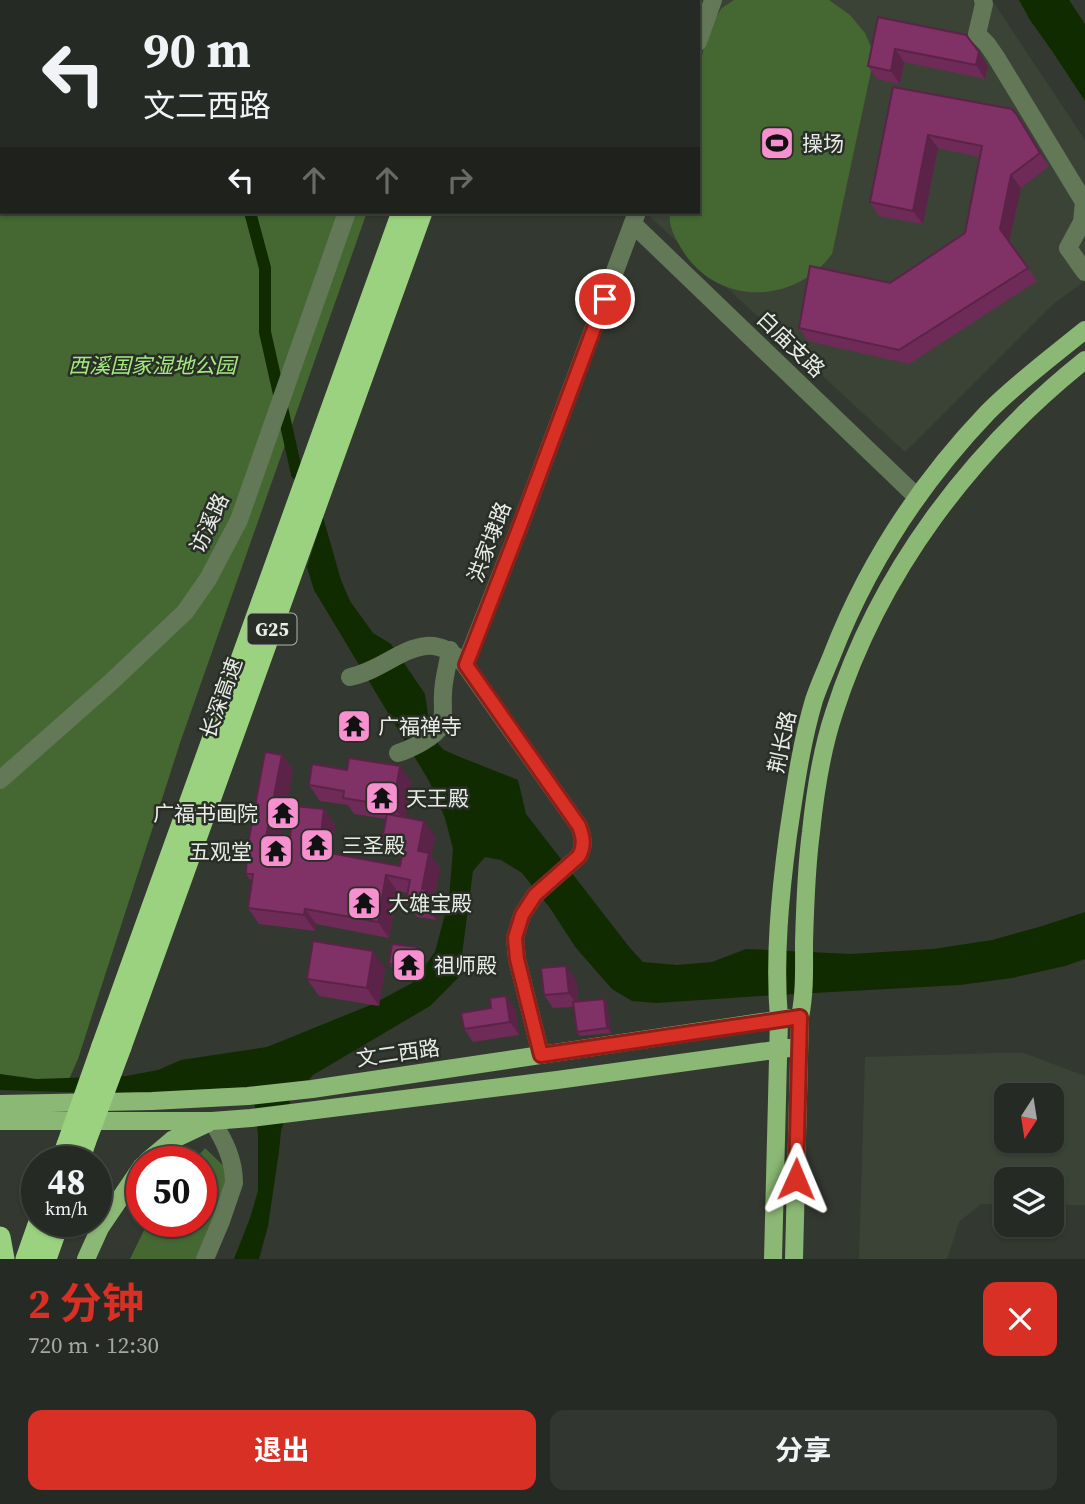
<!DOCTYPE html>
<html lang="zh">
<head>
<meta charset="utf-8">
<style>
	:root { --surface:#262a24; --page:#323631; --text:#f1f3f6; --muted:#a4a7a6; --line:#424641; --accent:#d93025 }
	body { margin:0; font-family:"Source Serif 4","Noto Sans SC",serif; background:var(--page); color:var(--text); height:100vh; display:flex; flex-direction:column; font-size:26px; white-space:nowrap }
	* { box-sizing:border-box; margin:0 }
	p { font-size:23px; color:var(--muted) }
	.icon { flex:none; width:38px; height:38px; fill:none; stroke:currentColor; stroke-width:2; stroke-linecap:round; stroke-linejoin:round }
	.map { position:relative; height:1259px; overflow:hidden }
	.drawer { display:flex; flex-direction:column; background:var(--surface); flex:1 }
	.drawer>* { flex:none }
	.top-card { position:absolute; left:0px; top:0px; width:700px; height:214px; box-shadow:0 2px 5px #0004,0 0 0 2px var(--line); background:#262a24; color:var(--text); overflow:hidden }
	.needle { width:46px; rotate:192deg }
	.buttons { position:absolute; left:994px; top:1083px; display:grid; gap:14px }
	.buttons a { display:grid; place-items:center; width:70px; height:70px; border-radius:14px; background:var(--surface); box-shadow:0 2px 5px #0004,0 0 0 2px var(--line); font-size:35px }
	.speed { position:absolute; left:21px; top:1146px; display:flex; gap:14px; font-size:35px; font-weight:700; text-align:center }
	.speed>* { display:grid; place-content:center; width:91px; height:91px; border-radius:50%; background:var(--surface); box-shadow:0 2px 5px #0004,0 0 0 2px var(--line); line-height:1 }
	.speed small { font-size:18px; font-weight:400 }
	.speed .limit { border:10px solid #d22; background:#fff; color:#111 }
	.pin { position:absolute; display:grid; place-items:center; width:60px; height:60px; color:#fff; margin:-30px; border:4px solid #fff; border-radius:50%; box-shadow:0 2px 7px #0007 }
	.me { position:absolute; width:77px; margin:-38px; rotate:1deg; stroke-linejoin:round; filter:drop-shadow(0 0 5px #0008) }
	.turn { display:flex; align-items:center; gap:24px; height:147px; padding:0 28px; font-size:32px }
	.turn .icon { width:91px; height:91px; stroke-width:2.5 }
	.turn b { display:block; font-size:49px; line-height:60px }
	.lanes { display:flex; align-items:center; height:66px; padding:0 28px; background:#0003; justify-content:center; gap:35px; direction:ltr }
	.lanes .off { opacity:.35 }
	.round { display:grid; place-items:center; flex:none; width:74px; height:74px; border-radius:14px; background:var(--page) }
	.headline { display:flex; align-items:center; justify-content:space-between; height:119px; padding:0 28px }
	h1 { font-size:42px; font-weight:700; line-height:52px; color:var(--accent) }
	.cta { display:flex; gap:14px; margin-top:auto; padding:14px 28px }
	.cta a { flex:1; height:80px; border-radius:14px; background:var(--accent); color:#fff; font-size:28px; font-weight:700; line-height:80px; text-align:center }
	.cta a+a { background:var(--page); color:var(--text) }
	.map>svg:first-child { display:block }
	.built { fill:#3b4337; fill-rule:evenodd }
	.green { fill:#456732 }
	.water { fill:#112b01 }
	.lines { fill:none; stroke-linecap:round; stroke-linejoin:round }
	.canal { stroke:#112b01; stroke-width:12 }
	.minor { stroke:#627857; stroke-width:18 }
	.major { stroke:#8bb874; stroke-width:18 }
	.highway { stroke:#9bd27f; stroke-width:21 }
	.highway-bridge { stroke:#9bd27f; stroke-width:21 }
	.wall { fill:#6e2b58 }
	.shaded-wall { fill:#5a2347 }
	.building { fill:#803266; stroke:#5a2347; stroke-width:2 }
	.route-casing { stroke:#8d1f18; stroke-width:18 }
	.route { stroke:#d93025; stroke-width:12 }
	.labels { text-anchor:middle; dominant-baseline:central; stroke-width:5; stroke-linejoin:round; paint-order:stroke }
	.shield { fill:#292e26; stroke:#afb4ae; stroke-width:2 }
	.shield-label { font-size:19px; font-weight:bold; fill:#e9ede8 }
	.poi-label { font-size:21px; fill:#e9ede8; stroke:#292e26; text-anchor:start }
	.street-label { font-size:21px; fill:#e9ede8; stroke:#292e26 }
	.park-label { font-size:21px; font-style:italic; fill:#a4e97f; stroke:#292e26 }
</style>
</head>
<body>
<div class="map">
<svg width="1085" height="1259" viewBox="0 0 1085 1259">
	<rect width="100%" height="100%" fill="#333830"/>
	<path class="built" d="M 719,0 L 992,0 L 1085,140 L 1085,281 L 1053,304 L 905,452 L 647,214 L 648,212 L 698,212 L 698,57 Z
		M 997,1053 L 1024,1053 L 1085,1076 L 1085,1205 L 1052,1205 L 1052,1180 L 1006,1180 L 1006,1204 L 981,1204 L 959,1222 L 947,1259 L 859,1259 L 865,1057 ZM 1006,1096 L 1052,1096 L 1052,1141 L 1006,1141 Z"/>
	<path class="green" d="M 0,0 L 442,0 L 441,2 L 2,2 L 2,212 L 367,212 L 181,740 L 78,1059 L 67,1084 L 0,1082 Z
		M 734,0 L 829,0 L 850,15 L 865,33 L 871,47 L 873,62 L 832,254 C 793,306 715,306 681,248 C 674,236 668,225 670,212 L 698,212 L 698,75 L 708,28 L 722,8 Z
		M 205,1148 L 234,1176 L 207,1259 L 130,1259 L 148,1222 L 201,1222 L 201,1162 L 193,1162 Z"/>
	<path class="water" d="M 1019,0 L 1069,0 L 1085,24 L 1085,101 L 1052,51 L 1030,20 Z
		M 323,517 L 341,580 L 350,601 L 373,633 L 391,644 L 425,694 L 430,729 L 439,745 L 444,750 L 460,757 L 518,780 L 526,814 L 630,948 L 643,962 L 677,965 L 712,962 L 746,949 L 851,954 L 933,949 L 992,940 L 1039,927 L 1085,912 L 1085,959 L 1065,966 L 1012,978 L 960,985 L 777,995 L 656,1003 L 632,1001 L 612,989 L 576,948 L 550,908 L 522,873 L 501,860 L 485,857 L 473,871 L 459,977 L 430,1006 L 313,1075 L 290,1101 L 281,1131 L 279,1151 L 268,1226 L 259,1259 L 234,1259 L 250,1218 L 258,1191 L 258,1135 L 254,1100 L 242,1089 L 226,1088 L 128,1094 L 0,1090 L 0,1074 L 36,1079 L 126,1076 L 158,1070 L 181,1060 L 267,1047 L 373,1004 L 412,983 L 435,952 L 449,899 L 453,849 L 445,818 L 429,781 L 314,590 L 307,567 Z"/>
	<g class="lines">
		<path class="canal" d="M 340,2 L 340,0
			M 0,12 L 2,13
			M 250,212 L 265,268 L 265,332 L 297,474"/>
		<path class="minor" d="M 983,0 L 984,4 L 977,34 L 987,44 L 996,57 L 1084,202 L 1082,222 L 1068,248 L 1085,272
			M 422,2 L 422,0
			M 698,42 L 713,0
			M 633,224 L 917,497
			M 465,665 L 520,526 L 637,212
			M 350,677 C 393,669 424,619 465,665 L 579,826 C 583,837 585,845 579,856 L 535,895 L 522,915 L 515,938 L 517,959 L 541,1055
			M 398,753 C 408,750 436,737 440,727 C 445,717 442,705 443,694 C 443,680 448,665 450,650
			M 0,780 L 110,683 L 185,612 L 208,579 L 239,520 L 347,212
			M 205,1259 L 221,1221 L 234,1183 C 234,1159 224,1140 212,1121"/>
		<path class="major" d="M 0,1104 L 152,1101 L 248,1096 L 312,1089 L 789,1018
			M 0,1121 L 212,1121 L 251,1118 L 557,1080 L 789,1048
			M 146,1162 L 172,1140 L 208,1123
			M 86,1259 L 100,1228 L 142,1166
			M 773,1259 L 779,1019 C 774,958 780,895 788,835 C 795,789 801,744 814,700 C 819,685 826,670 832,655 C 867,565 921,482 988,412 C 1018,382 1053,356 1085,330
			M 794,1259 L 800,1017 C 805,992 804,968 804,943 C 805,906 806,869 811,832 C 815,793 822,749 834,713 C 879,572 971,451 1085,360"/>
		<path class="highway" d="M 478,2 L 479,0
			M 498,2 L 499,0
			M 102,1046 L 402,212
			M 121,1047 L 422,212
			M 61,1162 L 67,1145
			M 79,1162 L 85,1143
			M 0,1237 L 4,1259
			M 26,1259 L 39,1222
			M 46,1259 L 59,1222"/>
		<path class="highway-bridge" d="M 85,1143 L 121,1047
			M 67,1145 L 102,1046"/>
	</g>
	<path class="wall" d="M 878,17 L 988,66 L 985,79 L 904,62 L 900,84 L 877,79 L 868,66 Z
		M 893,87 L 1017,115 L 1049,166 L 1021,188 L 1009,242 L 1037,281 L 909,364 L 808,341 L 799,328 L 890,283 L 965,233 L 979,157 L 938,148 L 923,224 L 879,216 L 870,202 Z
		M 282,755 L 293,770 L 277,853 L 288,854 L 324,809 L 335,825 L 332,854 L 400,866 L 402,857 L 393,855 L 382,840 L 386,819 L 354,814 L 348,805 L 320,801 L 309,785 L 411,782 L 405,818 L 435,837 L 431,856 L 440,868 L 434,899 L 438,905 L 436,920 L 417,917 L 406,902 L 408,893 L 397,891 L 389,938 L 316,924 L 315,931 L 259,924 L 248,908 L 252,882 L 246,874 Z
		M 423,956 L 420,977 L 396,973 L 389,964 Z
		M 385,968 L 379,1006 L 319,996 L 307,979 Z
		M 576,979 L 578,1002 L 604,999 L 607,1003 L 611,1033 L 580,1036 L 577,1032 L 573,1007 L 553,1008 L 544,995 Z
		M 506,996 L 515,1009 L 519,1035 L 473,1042 L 464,1029 L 491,1008 Z"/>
	<path class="shaded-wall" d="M 895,49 L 904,62 L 900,84 L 891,71 Z
		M 979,52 L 988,66 L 985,79 L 976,65 Z
		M 1017,115 L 1026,128 L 1049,166 L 1040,153 Z
		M 928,135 L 938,148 L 923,224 L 913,211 Z
		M 1011,175 L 1021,188 L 1009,242 L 1000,229 Z
		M 282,755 L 293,770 L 274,868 L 263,852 Z
		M 400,766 L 411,782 L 405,822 L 393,806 Z
		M 324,809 L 335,825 L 330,867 L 319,851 Z
		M 424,821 L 435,837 L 431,856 L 440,868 L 434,899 L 438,905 L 436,920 L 425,904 L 422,889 L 418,851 Z
		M 386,875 L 397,891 L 389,938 L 378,922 Z
		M 305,909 L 316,924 L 315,931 L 304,915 Z
		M 417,947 L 423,956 L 420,977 L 414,968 Z
		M 373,951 L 385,968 L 379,1006 L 367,988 Z
		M 566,966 L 576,979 L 578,1006 L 569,993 Z
		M 506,996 L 515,1009 L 519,1035 L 510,1022 Z
		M 604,999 L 607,1003 L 611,1033 L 607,1028 Z"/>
	<path class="building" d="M 878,17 L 966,35 L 979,52 L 976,65 L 895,49 L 891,71 L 868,66 Z
		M 893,87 L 1012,109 L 1017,115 L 1040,153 L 1011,175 L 1000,229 L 1028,268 L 899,350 L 799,328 L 810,266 L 890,283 L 965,233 L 982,146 L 928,135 L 913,211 L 870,202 Z
		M 265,752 L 282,755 L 263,852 L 288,854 L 294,806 L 324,809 L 319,851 L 400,866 L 404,844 L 382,840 L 387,814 L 424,821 L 418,851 L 429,853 L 422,889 L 427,890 L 425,904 L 406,902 L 410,880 L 386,875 L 378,922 L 305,909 L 304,915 L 248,908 L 253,874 L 246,874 L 247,850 Z
		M 349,758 L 400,766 L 393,806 L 343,798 L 344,791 L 309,785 L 312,764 L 347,770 Z
		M 313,941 L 373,951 L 367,988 L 307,979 Z
		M 392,944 L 417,947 L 414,968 L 389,964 Z
		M 566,966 L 569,993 L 544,995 L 541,968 Z
		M 506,996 L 510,1022 L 464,1029 L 461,1013 L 491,1008 L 490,998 Z
		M 604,999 L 607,1028 L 577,1032 L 573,1002 Z"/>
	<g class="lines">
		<g class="route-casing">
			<path id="route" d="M 605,299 L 520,526 L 466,665 L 579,826 C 583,837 585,845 579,856 L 535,895 L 522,915 L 515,938 L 517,959 L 541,1055 L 800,1017 L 796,1179"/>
		</g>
		<use href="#route" class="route"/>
	</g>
	<defs>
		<g id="stadium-square" transform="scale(1.75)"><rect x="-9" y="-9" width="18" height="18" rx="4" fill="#f690cf" stroke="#292e26"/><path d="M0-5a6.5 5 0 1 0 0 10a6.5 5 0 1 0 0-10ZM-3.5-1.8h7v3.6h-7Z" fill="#111"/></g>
		<g id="temple-square" transform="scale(1.75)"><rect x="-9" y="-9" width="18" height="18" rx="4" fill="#f690cf" stroke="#292e26"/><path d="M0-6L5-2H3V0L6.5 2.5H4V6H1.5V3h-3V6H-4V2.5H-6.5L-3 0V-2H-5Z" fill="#111"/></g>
	</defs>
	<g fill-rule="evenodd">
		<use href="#stadium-square" x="777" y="143"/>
		<use href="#temple-square" x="354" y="726"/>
		<use href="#temple-square" x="382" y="798"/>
		<use href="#temple-square" x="283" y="813"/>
		<use href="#temple-square" x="317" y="845"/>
		<use href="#temple-square" x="276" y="851"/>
		<use href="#temple-square" x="364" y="903"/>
		<use href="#temple-square" x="409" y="965"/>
	</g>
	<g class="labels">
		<rect class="shield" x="247.5" y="613.5" width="49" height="31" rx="5"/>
		<g class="shield-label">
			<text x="272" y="629">G25</text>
		</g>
		<g class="poi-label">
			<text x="802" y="143">操场</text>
			<text x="378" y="726">广福禅寺</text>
			<text x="406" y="798">天王殿</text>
			<text x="258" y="813" text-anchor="end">广福书画院</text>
			<text x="342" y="845">三圣殿</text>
			<text x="252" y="851" text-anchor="end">五观堂</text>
			<text x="388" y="903">大雄宝殿</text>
			<text x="434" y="965">祖师殿</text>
		</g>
		<g class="street-label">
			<text transform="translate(791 344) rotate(44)">白庙支路</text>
			<text transform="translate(209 523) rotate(-65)">访溪路</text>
			<text transform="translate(489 542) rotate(-69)">洪家埭路</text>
			<text transform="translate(221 698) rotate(-70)">长深高速</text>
			<text transform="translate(782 742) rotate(-78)">荆长路</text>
			<text transform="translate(398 1053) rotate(-8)">文二西路</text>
		</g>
		<g class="park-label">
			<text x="152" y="365">西溪国家湿地公园</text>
		</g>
	</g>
</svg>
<div class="buttons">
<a><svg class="needle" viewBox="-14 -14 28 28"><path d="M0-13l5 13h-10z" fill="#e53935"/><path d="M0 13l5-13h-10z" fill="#a4a7a6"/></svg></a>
<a><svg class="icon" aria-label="layers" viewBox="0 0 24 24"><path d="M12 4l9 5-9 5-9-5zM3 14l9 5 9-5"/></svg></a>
</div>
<div class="speed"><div>48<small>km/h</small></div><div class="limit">50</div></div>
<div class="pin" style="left:605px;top:299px;background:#d93025"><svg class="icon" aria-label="arrive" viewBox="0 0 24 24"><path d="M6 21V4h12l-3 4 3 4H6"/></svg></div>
<svg class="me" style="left:796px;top:1179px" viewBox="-20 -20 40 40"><path d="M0-17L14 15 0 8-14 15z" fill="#d93025" stroke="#fff" stroke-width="4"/></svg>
<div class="top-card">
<div class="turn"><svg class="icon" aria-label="left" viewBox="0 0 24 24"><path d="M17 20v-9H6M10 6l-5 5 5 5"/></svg><div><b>90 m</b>文二西路</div></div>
<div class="lanes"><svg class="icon" aria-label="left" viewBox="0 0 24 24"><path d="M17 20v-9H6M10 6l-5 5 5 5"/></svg><svg class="icon off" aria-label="ahead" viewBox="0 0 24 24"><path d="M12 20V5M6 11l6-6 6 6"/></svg><svg class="icon off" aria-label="ahead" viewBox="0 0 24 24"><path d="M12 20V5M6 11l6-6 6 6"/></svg><svg class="icon off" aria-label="right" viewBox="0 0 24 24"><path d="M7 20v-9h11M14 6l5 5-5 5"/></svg></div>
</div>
</div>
<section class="drawer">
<div class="headline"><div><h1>2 分钟</h1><p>720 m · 12:30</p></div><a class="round" style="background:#d93025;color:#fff"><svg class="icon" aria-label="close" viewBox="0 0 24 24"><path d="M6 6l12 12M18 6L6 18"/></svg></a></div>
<div class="cta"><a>退出</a><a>分享</a></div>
</section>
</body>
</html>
